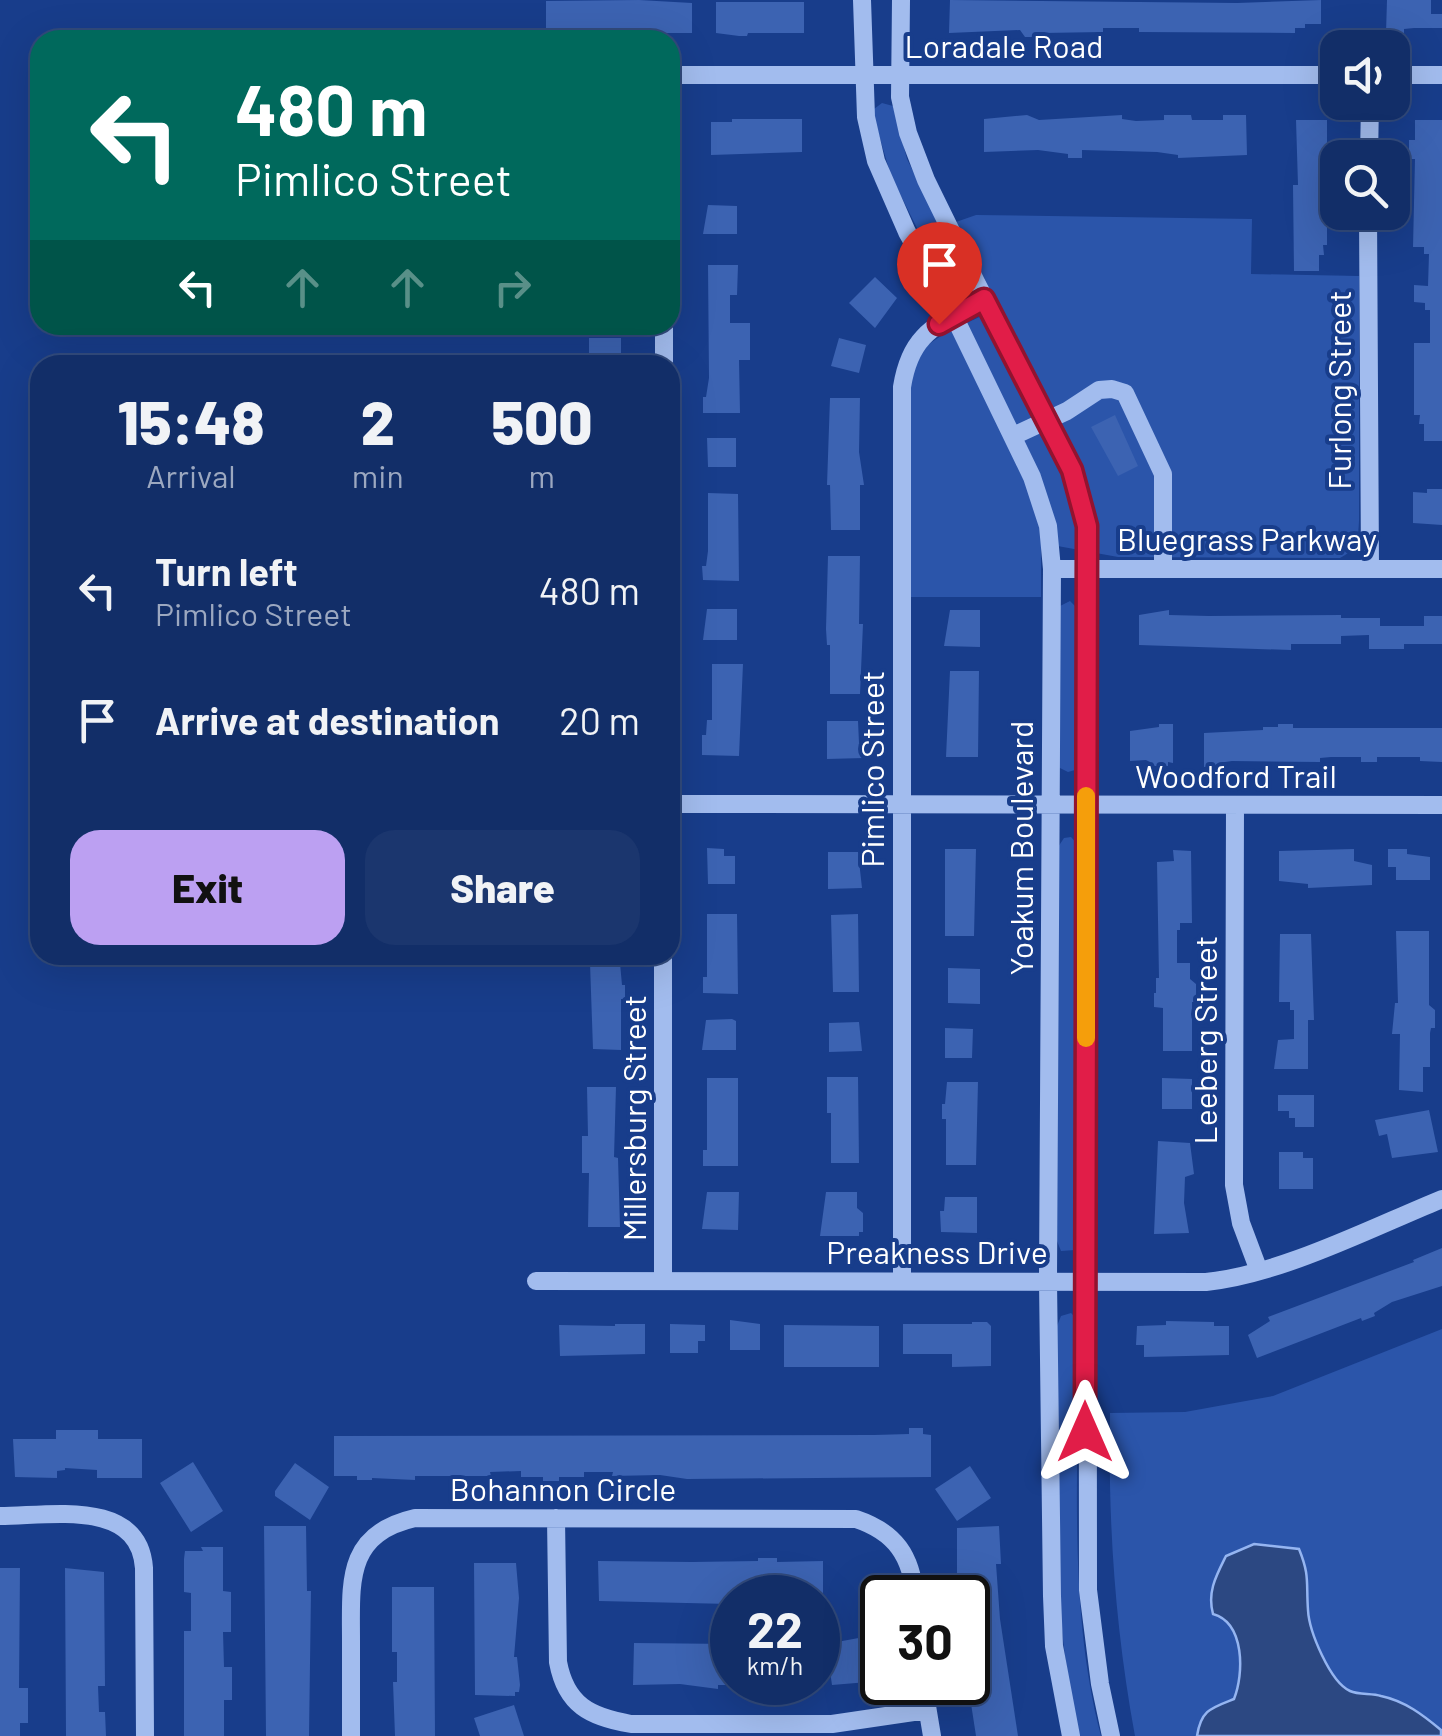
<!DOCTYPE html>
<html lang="en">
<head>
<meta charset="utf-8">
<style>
	:root { --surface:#122e68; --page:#1b366e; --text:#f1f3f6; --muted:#9ca8c0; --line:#314a7c; --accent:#bca0f2 }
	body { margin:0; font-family:Barlow,sans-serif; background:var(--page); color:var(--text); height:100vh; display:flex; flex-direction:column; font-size:38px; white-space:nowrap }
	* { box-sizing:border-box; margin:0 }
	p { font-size:32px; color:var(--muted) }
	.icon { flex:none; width:55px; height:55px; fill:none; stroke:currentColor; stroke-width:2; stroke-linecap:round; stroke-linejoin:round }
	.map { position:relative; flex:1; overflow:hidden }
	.panel { position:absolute; left:30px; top:355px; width:650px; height:610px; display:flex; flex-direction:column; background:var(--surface); border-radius:30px; box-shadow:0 10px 40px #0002,0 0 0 2px var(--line) }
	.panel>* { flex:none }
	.top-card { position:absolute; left:30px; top:30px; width:650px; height:305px; border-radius:30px; box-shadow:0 10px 40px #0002,0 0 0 2px var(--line); background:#00695c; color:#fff; overflow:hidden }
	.buttons { position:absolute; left:1320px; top:30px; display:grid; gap:20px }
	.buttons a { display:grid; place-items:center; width:90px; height:90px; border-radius:20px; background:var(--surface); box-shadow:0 10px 40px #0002,0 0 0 2px var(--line); font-size:50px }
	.speed { position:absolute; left:710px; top:1575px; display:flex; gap:20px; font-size:50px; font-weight:700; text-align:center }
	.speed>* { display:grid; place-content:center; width:130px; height:130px; border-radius:50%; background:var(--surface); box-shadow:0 10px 40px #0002,0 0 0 2px var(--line); line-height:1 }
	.speed small { font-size:25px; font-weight:400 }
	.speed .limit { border:5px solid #111; border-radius:15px; background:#fff; color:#111 }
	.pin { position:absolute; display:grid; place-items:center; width:85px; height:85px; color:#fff; margin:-102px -42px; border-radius:50% 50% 50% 0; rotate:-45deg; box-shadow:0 0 10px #0007 }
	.pin .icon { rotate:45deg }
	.me { position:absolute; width:110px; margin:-55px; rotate:0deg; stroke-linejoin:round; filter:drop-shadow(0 0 8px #0008) }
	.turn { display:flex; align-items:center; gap:35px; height:210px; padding:0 40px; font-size:45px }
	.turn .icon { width:130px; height:130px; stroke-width:2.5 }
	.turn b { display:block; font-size:70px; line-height:85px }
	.lanes { display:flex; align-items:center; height:95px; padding:0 40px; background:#0003; justify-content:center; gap:50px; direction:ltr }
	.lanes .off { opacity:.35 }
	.eta { display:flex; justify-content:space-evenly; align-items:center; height:170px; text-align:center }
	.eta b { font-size:60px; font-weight:800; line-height:70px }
	.action { display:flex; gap:20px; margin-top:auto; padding:20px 40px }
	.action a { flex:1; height:115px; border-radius:30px; background:var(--accent); color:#111; font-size:40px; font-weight:800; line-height:115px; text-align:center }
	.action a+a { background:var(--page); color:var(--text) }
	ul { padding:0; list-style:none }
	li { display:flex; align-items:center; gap:30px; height:130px; padding:0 40px }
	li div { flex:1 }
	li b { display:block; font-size:38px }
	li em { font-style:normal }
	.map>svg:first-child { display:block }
	.green { fill:#2b55aa }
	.water { fill:#2c4882; stroke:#95b5f1; stroke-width:2.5 }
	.building { fill:#3c63b2 }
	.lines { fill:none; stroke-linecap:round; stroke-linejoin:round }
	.minor { stroke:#a2bcee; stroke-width:18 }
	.route-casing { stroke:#92132f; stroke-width:25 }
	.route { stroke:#e11d48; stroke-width:18 }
	.slow { stroke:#f59e0b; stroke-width:18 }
	.labels { text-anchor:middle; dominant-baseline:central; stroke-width:8; stroke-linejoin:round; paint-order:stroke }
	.street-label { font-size:32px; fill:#fff; stroke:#183d8b }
</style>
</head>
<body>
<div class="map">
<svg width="1442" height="1736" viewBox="0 0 1442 1736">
	<rect width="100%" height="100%" fill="#183d8b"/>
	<path class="green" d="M 882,103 L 893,106 L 907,159 L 960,266 L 961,272 L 956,281 L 948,282 L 941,276 L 891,176 L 874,118 L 874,109 Z
		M 976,215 L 1252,219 L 1251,274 L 1359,276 L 1359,521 C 1358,539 1358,549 1340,558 L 1118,557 L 1041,543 L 1041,597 L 911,597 L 911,385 C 913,375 915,362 920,353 C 932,336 979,318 999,308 L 956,222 Z
		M 1070,601 L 1079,610 L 1079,760 L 1075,770 L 1068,772 L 1058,767 L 1060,606 Z
		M 1071,837 L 1079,846 L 1078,1242 L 1075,1250 L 1061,1251 L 1057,1241 L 1058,847 L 1064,838 Z
		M 1071,1313 L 1078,1320 C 1080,1457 1066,1602 1101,1736 L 1080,1736 C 1047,1603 1058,1463 1057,1326 L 1061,1316 Z
		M 1442,1329 L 1442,1736 L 1135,1736 C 1115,1627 1108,1524 1110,1413 L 1185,1412 L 1273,1396 Z"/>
	<path class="water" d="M 1254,1544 L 1299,1549 C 1310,1576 1306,1582 1308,1610 C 1309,1631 1330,1682 1350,1691 C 1359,1695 1372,1693 1381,1696 C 1405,1701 1423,1715 1441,1730 L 1441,1736 L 1197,1736 C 1201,1710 1211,1708 1234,1699 C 1244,1674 1245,1623 1213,1614 C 1207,1592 1216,1576 1226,1556 Z"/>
	<path class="building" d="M 639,0 L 692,3 L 692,33 L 620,33 L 620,37 L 605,37 L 604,33 L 546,32 L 546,1 Z
		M 950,0 L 1237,3 L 1321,0 L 1321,24 L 1305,24 L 1305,28 L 1295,28 L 1295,33 L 1139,32 L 1139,28 L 1103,28 L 1103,32 L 1043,33 L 1043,37 L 1025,37 L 1020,30 L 949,33 Z
		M 1387,0 L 1431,0 L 1431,14 L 1442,14 L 1442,28 L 1414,28 L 1404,29 L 1404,33 L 1386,33 Z
		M 716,2 L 804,2 L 804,33 L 748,33 L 747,36 L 739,36 L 716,33 Z
		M 1027,115 L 1039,120 L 1122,115 L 1122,119 L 1136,121 L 1164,120 L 1164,115 L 1191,115 L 1192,120 L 1223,120 L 1223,115 L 1246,115 L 1247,155 L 1178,158 L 1178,155 L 1157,152 L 1082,150 L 1082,158 L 1068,158 L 1068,154 L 1038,150 L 984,152 L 984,119 Z
		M 732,119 L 802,119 L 802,152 L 711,155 L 711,122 L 732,122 Z
		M 1296,120 L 1327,120 L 1327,245 L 1323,245 L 1324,255 L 1319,255 L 1319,271 L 1294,271 L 1293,185 L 1298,185 Z
		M 1415,120 L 1442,120 L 1442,441 L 1424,441 L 1424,424 L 1419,424 L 1420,415 L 1414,415 L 1414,343 L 1430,343 L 1430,310 L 1425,310 L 1425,303 L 1414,302 L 1414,285 L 1428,286 L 1429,254 L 1424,254 L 1424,247 L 1413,247 L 1415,159 L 1409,159 L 1409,140 L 1415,140 Z
		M 708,205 L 737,206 L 737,234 L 703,234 Z
		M 708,265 L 738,265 L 737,295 L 730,295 L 730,323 L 750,323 L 750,360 L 739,360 L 740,413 L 703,413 L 703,397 L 706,397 L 709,378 Z
		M 875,277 L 897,298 L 875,328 L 849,303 Z
		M 589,338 L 621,338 L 621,365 L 589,365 Z
		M 839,338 L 866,345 L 859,373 L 831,366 Z
		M 830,398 L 860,398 L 859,452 L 864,485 L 860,485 L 860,530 L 831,530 L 830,485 L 827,485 Z
		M 1115,415 L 1138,466 L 1118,476 L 1091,427 Z
		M 707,438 L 736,438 L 736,467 L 708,467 Z
		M 1427,489 L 1442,489 L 1442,525 L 1413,523 L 1413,492 L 1427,493 Z
		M 708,493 L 738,494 L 739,581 L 703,580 L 702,566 L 706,566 L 708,551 Z
		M 828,556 L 860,556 L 859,624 L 863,624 L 860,694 L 830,694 L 830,645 L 827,645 L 826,629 Z
		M 707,609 L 737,609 L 737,640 L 703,640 Z
		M 950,610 L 980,610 L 980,647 L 944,646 Z
		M 1169,610 L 1169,615 L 1209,616 L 1341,615 L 1341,618 L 1380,618 L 1380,626 L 1424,626 L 1424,616 L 1442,616 L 1442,644 L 1404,644 L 1404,649 L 1369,649 L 1369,635 L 1341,636 L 1341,644 L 1291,644 L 1291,650 L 1139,645 L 1139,615 Z
		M 712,664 L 743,664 L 739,756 L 702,755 L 702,735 L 706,735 L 707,720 L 712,720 Z
		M 950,671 L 979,671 L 978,757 L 946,757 Z
		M 827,721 L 858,721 L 859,743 L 863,743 L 864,758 L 827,759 Z
		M 1159,724 L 1173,724 L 1173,763 L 1168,762 L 1168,766 L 1150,766 L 1150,762 L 1146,760 L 1130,761 L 1130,731 L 1159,727 Z
		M 1278,724 L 1293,724 L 1293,728 L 1442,728 L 1442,762 L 1420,761 L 1420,757 L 1377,757 L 1377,762 L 1361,762 L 1361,757 L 1331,757 L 1320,758 L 1320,762 L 1232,761 L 1218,763 L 1218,766 L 1204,767 L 1204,733 L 1263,730 L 1263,727 L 1278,727 Z
		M 707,848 L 724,849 L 724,856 L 735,856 L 735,884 L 708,884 Z
		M 945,849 L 976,849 L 974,936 L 945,936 Z
		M 1354,849 L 1354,861 L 1372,865 L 1372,885 L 1308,888 L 1308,884 L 1279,881 L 1279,851 Z
		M 1388,849 L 1407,849 L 1407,854 L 1430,857 L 1430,880 L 1396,880 L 1396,867 L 1388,867 Z
		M 1173,850 L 1191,851 L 1192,923 L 1180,923 L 1180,930 L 1177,930 L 1177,963 L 1190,963 L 1190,979 L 1196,984 L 1196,1002 L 1192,1002 L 1192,1051 L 1163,1051 L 1163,1008 L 1154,1007 L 1154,993 L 1156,993 L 1156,978 L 1159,978 L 1157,862 L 1174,861 Z
		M 828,852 L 858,852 L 862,888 L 828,889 Z
		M 707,914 L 737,914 L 738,994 L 703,993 L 703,977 L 707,977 Z
		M 858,914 L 859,992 L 833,992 L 831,915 Z
		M 1396,931 L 1429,931 L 1429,1005 L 1435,1010 L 1435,1028 L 1431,1028 L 1430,1033 L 1430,1067 L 1423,1067 L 1423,1092 L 1399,1090 L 1400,1034 L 1392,1034 L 1395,1003 L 1398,1003 Z
		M 1280,934 L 1311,934 L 1314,1020 L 1308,1020 L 1308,1069 L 1274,1069 L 1278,1040 L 1294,1039 L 1294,1010 L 1290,1010 L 1290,1002 L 1279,1002 Z
		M 590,963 L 620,963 L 622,985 L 625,985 L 625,999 L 621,999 L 621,1050 L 593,1049 Z
		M 948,968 L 980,969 L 980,1004 L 948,1003 Z
		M 732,1019 L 736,1021 L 736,1050 L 702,1050 L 706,1020 Z
		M 859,1022 L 862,1051 L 829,1052 L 829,1023 Z
		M 945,1028 L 973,1029 L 972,1058 L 945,1058 Z
		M 827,1077 L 858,1077 L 859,1163 L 831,1163 L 831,1113 L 827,1113 Z
		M 707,1078 L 738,1078 L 738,1166 L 703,1166 L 703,1150 L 707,1150 Z
		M 1162,1078 L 1192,1079 L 1192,1109 L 1162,1109 Z
		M 947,1082 L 978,1082 L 976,1165 L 946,1165 L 946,1119 L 942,1119 L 942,1104 L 945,1104 Z
		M 587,1087 L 616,1087 L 614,1157 L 618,1158 L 620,1227 L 588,1227 L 589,1173 L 582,1173 L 582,1136 L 588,1136 Z
		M 1278,1095 L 1314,1095 L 1314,1127 L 1295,1127 L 1295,1118 L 1289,1118 L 1289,1111 L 1278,1111 Z
		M 1429,1110 L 1438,1152 L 1392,1158 L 1387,1134 L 1379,1136 L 1375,1120 Z
		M 1158,1141 L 1190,1143 L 1194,1174 L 1185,1177 L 1184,1203 L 1189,1233 L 1154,1234 Z
		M 1279,1152 L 1303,1152 L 1303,1158 L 1313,1158 L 1313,1189 L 1279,1189 Z
		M 707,1192 L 739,1192 L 738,1230 L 702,1229 Z
		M 826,1192 L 857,1192 L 857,1208 L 863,1213 L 863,1232 L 859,1232 L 859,1236 L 820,1236 Z
		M 945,1197 L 977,1197 L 977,1233 L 941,1232 L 940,1211 L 944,1211 Z
		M 1442,1248 L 1442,1286 L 1392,1302 L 1374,1313 L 1375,1316 L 1362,1321 L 1361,1318 L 1257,1358 L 1248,1335 L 1270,1321 L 1268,1317 L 1414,1262 L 1413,1260 Z
		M 730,1320 L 760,1324 L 760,1350 L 730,1350 Z
		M 1166,1321 L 1214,1322 L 1214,1326 L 1229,1326 L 1229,1355 L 1144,1357 L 1144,1345 L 1136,1345 L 1137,1326 L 1166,1325 Z
		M 972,1322 L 987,1322 L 991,1326 L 991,1366 L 952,1367 L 952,1354 L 903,1354 L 903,1324 L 972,1324 Z
		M 615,1324 L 645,1324 L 645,1354 L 560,1356 L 559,1325 L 615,1326 Z
		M 670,1324 L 705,1325 L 705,1341 L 698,1341 L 698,1353 L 670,1353 Z
		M 784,1325 L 879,1326 L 879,1367 L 784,1367 Z
		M 909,1428 L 923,1428 L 923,1434 L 931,1435 L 931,1477 L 687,1479 L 660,1475 L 612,1476 L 613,1472 L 584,1472 L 584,1477 L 559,1477 L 559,1481 L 543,1481 L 543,1477 L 521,1477 L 521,1471 L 490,1472 L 491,1476 L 415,1476 L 415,1480 L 372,1478 L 372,1480 L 357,1480 L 357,1476 L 334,1476 L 334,1436 L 874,1435 L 909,1434 Z
		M 56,1430 L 98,1430 L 98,1439 L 142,1439 L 142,1478 L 97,1478 L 97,1470 L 65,1468 L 65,1470 L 57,1471 L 57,1478 L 15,1477 L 13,1439 L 56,1439 Z
		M 193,1462 L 223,1511 L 191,1532 L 160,1483 Z
		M 295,1463 L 329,1487 L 310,1520 L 275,1496 L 275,1491 Z
		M 970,1466 L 991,1498 L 957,1521 L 935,1489 Z
		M 264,1526 L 306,1526 L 307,1591 L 311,1591 L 309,1736 L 266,1736 Z
		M 999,1526 L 1001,1564 L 996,1564 L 1000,1619 L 1018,1736 L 976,1736 L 968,1684 L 968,1598 L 959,1598 L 957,1593 L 957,1528 Z
		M 201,1547 L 223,1547 L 223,1591 L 231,1592 L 231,1632 L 223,1632 L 224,1667 L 232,1667 L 232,1700 L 224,1700 L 224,1736 L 184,1736 L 184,1631 L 191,1631 L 191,1593 L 184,1592 L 184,1559 L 185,1551 L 203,1551 Z
		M 758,1558 L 777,1558 L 777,1562 L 823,1561 L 823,1598 L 730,1598 L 730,1604 L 599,1601 L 598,1561 L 692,1562 L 758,1561 Z
		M 474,1563 L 516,1563 L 519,1598 L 514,1657 L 517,1657 L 520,1685 L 519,1692 L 515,1692 L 515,1696 L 475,1695 Z
		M 0,1568 L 20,1568 L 19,1688 L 28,1688 L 28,1723 L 20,1723 L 20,1736 L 0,1736 Z
		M 65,1568 L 104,1572 L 105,1686 L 98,1686 L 99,1712 L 105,1712 L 106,1736 L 66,1736 Z
		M 392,1587 L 434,1587 L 435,1736 L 395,1736 L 393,1682 L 397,1682 L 397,1652 L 392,1652 Z
		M 864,1637 L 870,1678 L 867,1678 L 868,1682 L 832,1685 L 826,1644 Z
		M 634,1643 L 732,1644 L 732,1685 L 718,1685 L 718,1689 L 680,1684 L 633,1685 Z
		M 514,1705 L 524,1736 L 480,1736 L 474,1718 Z"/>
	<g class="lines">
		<path class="minor" d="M 862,0 L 866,117 L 876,161 L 907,232 L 954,316 L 1032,477 L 1048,526 L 1052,569 L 1048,1281 L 1052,1596 L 1054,1646 L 1071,1736
			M 901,0 L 900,97 L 908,133 L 926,180 L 976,282 L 1073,470 L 1087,526 L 1088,1590 L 1100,1684 L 1111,1736
			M 670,75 L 1338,75
			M 1392,75 L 1442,75
			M 1369,158 L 1370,102
			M 1368,212 L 1370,568
			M 664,365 L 664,325
			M 1013,436 L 1067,411 L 1099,390 L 1112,389 L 1125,393 L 1163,474 L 1163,568
			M 1052,569 L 1442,569
			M 670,804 L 1442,805
			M 1235,805 L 1234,1185 L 1241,1223 L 1259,1271
			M 902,1280 L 902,387 C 911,330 939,325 984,299
			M 536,1281 L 1206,1282 C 1282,1274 1371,1228 1442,1199
			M 663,1281 L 663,955
			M 0,1516 C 50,1516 139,1498 144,1568 L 145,1736
			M 556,1518 L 558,1662 C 566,1705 590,1717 631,1724 L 832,1724 L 927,1710
			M 923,1682 L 932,1736
			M 351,1736 C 351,1704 351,1673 351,1641 C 351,1582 345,1534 415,1518 L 856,1519 C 895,1532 912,1556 915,1598"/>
	</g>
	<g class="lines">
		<g class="route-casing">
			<path id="route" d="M 939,324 L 984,299 L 1072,470 L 1087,526 L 1085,1432"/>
		</g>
		<use href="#route" class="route"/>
		<path class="slow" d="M 1086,796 L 1086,1038"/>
	</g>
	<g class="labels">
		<g class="street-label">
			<text x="1004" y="45">Loradale Road</text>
			<text transform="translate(1338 390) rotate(-90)">Furlong Street</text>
			<text x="1247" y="538">Bluegrass Parkway</text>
			<text transform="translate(871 769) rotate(-90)">Pimlico Street</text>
			<text x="1236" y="775">Woodford Trail</text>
			<text transform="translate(1020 848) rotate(-90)">Yoakum Boulevard</text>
			<text transform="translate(1204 1040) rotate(-90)">Leeberg Street</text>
			<text transform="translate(633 1118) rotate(-90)">Millersburg Street</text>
			<text x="937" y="1251">Preakness Drive</text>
			<text x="563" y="1488">Bohannon Circle</text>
		</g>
	</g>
</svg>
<div class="buttons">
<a><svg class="icon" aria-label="sound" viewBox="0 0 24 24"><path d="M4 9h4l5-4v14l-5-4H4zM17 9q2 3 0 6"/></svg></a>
<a><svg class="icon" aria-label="search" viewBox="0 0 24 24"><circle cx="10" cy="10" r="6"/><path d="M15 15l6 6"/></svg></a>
</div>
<div class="speed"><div>22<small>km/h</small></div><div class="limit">30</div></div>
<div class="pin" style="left:939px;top:324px;background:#d93025"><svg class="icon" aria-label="arrive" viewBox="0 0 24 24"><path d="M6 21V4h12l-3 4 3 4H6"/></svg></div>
<svg class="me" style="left:1085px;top:1432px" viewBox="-20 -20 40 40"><path d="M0-17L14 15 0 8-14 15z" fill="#e11d48" stroke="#fff" stroke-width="4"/></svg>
<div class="top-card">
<div class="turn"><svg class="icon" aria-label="left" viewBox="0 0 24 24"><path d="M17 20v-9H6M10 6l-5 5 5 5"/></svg><div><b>480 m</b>Pimlico Street</div></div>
<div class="lanes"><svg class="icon" aria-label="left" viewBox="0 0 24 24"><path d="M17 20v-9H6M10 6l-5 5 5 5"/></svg><svg class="icon off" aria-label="ahead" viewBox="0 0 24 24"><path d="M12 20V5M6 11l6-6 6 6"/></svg><svg class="icon off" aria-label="ahead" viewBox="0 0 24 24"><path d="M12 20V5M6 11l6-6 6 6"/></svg><svg class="icon off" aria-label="right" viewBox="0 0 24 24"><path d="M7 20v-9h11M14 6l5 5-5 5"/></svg></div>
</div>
<section class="panel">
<div class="eta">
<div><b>15:48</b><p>Arrival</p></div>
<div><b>2</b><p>min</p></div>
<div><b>500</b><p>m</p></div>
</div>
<ul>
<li><svg class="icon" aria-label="left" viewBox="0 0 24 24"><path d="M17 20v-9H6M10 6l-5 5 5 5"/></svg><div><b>Turn left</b><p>Pimlico Street</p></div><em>480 m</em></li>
<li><svg class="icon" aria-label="arrive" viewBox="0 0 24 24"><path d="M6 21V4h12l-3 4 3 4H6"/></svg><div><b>Arrive at destination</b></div><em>20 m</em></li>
</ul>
<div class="action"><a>Exit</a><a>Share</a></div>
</section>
</div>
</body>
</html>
